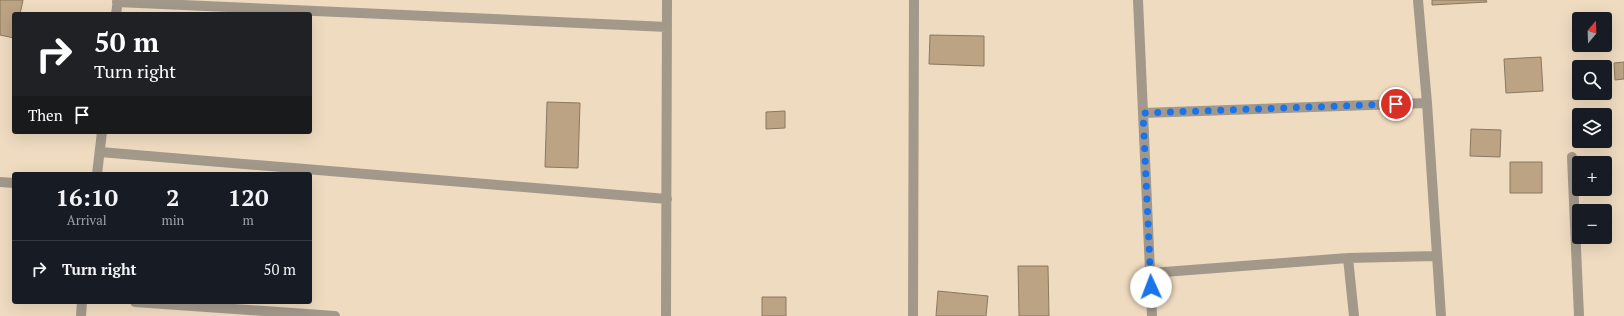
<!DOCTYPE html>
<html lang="en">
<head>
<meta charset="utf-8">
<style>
	:root { --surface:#171b24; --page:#242831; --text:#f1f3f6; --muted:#9ea1a6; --line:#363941 }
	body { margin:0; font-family:"PT Serif",serif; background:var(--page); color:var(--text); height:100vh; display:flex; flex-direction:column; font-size:15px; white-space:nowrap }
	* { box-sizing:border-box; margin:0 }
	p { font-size:13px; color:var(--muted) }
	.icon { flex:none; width:22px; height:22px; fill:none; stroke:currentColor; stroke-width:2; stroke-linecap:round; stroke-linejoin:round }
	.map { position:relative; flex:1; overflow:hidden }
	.details { position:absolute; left:12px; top:172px; width:300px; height:132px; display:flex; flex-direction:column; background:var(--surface); border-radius:4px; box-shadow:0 4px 16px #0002 }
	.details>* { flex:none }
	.banner { position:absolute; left:12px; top:12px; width:300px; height:122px; border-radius:4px; box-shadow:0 4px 16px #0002; background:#202124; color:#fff; overflow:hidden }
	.needle { width:26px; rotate:19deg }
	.fabs { position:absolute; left:1572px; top:12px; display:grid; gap:8px }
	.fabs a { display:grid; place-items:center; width:40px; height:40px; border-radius:4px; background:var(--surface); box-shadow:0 4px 16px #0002; font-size:20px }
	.pin { position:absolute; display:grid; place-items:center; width:34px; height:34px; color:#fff; margin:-17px; border:2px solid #fff; border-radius:50%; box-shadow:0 1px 4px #0007 }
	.me { position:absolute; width:44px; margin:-22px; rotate:358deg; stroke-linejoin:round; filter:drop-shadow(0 0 3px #0008) }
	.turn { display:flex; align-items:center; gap:14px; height:84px; padding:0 16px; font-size:18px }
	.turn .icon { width:52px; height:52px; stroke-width:2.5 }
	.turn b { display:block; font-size:28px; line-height:34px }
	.then { display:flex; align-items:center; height:38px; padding:0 16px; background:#0003; gap:8px; font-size:15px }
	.eta { display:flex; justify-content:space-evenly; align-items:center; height:68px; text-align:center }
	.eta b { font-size:24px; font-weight:600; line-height:28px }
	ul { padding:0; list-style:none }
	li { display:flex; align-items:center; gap:12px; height:56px; padding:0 16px; border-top:1px solid var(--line) }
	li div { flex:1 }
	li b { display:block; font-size:15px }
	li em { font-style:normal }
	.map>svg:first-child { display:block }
	.building { fill:#bba383; stroke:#8a7860 }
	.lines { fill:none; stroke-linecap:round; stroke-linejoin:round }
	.minor { stroke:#a3998b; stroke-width:10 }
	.route { stroke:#1a73e8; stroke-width:7; stroke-dasharray:0 12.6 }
</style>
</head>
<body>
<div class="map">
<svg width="1624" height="316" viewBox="0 0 1624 316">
	<rect width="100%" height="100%" fill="#efdbc0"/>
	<path class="building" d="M 0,0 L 23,0 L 20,14 L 14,14 L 14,38 L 0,35 Z
		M 1432,0 L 1486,0 L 1487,2 L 1432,5 Z
		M 930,35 L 984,36 L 984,66 L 929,64 Z
		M 1541,57 L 1543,91 L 1506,93 L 1504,59 Z
		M 1624,62 L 1624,79 L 1615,80 L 1614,63 Z
		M 547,102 L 580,103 L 578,168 L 545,167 Z
		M 785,111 L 785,128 L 766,129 L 766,112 Z
		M 1471,129 L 1501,130 L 1500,157 L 1470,156 Z
		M 1510,162 L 1542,162 L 1542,193 L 1510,193 Z
		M 1018,266 L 1048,266 L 1049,316 L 1019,316 Z
		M 938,291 L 988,296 L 986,316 L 936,316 Z
		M 762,297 L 786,297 L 786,316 L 762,316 Z"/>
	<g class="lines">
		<path class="minor" d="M 1138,0 L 1152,316
			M 1418,0 L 1427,103 L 1441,316
			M 117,2 L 667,27
			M 116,14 L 118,0
			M 1143,113 L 1427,103
			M 100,152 L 667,199
			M 1572,157 L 1579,316
			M 97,174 L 102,132
			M 0,182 L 14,183
			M 1348,258 L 1354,316
			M 1151,273 L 1348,258 L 1436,256
			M 135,302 L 335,316
			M 81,316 L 82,302
			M 666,316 L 667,0
			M 913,316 L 914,0"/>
	</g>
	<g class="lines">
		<path class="route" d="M 1151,287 L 1143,113 L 1396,104"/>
	</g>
</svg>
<div class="fabs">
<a><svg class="needle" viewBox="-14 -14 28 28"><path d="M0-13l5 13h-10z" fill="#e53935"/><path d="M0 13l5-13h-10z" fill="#9ea1a6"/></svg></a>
<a><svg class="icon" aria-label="search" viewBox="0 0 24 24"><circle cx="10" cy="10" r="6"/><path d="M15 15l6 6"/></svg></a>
<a><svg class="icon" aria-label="layers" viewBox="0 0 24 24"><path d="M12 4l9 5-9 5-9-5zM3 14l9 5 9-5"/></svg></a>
<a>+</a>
<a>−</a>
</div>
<div class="pin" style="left:1396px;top:104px;background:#d93025"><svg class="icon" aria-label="arrive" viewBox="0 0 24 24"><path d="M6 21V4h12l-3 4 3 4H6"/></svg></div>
<svg class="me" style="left:1151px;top:287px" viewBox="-20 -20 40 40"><circle r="19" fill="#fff"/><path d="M0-13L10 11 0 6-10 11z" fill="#1a73e8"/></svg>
<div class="banner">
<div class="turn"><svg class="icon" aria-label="right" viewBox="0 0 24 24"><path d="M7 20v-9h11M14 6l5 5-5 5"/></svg><div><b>50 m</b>Turn right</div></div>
<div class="then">Then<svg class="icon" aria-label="arrive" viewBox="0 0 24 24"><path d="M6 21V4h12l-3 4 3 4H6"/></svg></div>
</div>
<section class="details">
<div class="eta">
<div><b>16:10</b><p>Arrival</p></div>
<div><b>2</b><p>min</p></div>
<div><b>120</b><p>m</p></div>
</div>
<ul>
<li><svg class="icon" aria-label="right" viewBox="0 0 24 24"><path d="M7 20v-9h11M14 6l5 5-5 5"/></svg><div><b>Turn right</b></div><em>50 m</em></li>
</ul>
</section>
</div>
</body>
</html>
